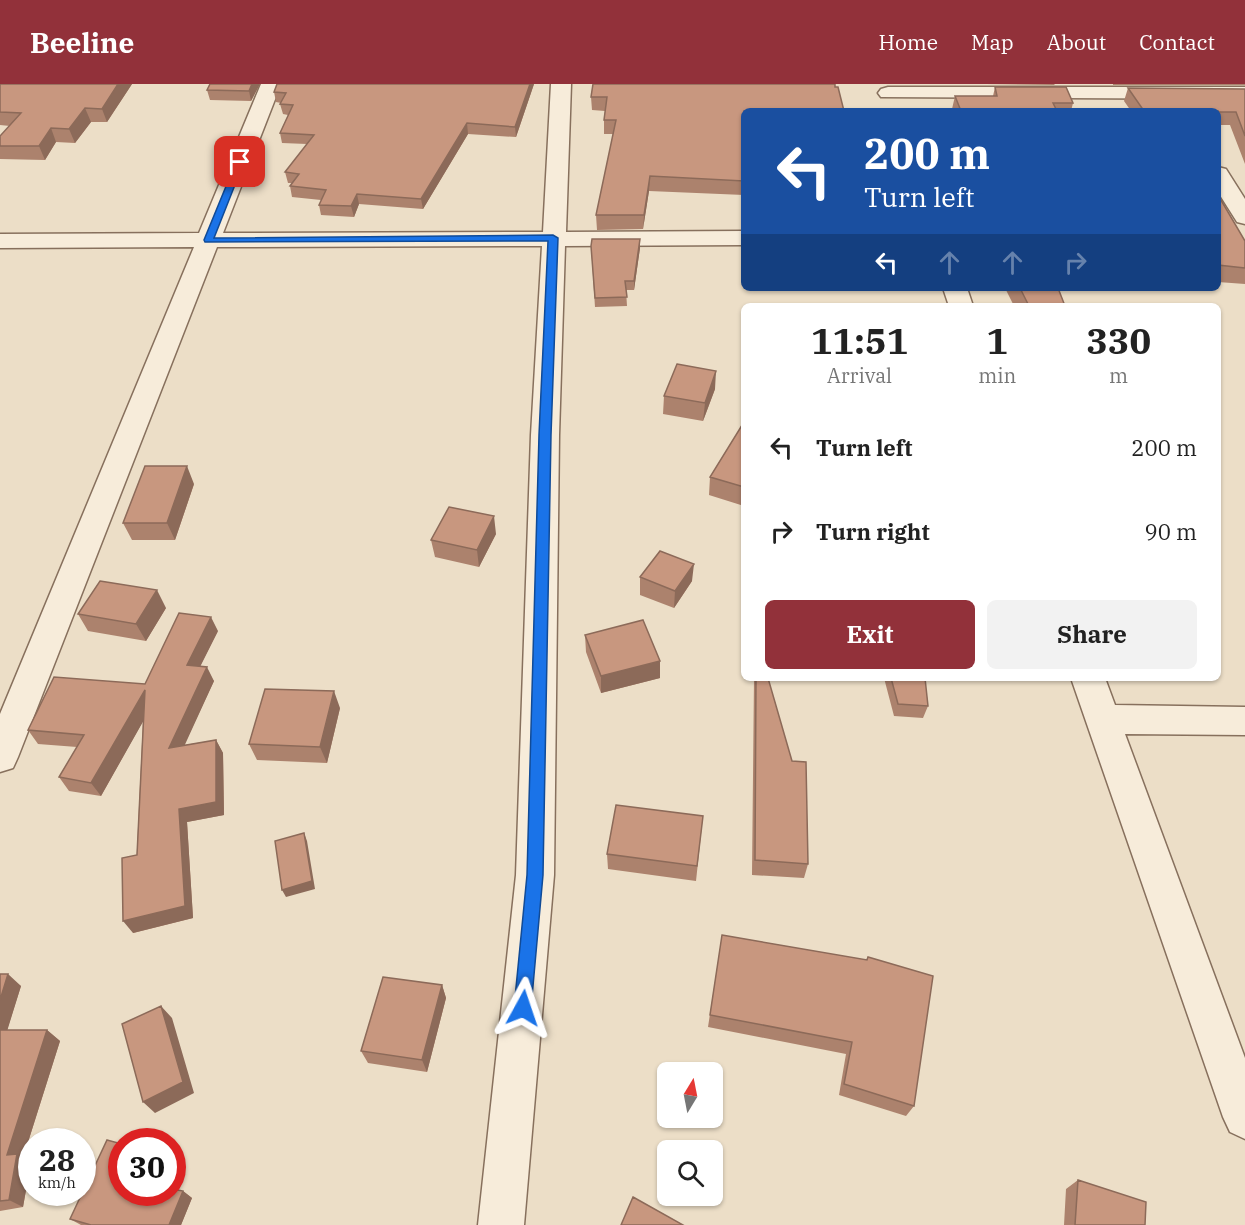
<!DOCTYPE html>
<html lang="en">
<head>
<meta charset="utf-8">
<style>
	:root { --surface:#fff; --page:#f2f2f2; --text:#222; --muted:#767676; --accent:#92313a }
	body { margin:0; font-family:"IBM Plex Serif",serif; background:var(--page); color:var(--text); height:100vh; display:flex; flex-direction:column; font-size:22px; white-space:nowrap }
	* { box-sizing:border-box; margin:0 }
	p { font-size:20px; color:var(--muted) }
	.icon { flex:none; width:33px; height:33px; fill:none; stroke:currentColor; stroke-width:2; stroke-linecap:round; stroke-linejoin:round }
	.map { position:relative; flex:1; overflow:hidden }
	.panel { position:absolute; left:741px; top:219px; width:480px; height:378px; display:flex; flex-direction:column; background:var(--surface); border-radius:9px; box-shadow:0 2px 4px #0004 }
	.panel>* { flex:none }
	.hud { position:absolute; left:741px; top:24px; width:480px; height:183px; border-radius:9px; box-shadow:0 2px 4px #0004; background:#1a4fa0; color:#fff; overflow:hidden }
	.needle { width:39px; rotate:10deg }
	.controls { position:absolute; left:657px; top:978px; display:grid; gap:12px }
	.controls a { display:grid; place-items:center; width:66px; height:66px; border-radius:9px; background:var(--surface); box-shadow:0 2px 4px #0004; font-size:30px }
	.speed { position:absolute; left:18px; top:1044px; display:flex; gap:12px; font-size:30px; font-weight:700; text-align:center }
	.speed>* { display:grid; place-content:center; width:78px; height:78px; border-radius:50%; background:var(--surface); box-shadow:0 2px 4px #0004; line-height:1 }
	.speed small { font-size:15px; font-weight:400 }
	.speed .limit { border:9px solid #d22; background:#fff; color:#111 }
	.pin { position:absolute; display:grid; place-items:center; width:51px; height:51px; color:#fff; margin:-26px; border-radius:12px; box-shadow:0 3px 9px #0006 }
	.me { position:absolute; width:66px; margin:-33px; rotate:5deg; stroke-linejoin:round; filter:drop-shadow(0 0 4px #0008) }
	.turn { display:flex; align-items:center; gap:21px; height:126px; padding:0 24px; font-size:27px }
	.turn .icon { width:78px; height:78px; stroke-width:2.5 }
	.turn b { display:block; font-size:42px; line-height:51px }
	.lanes { display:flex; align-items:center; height:57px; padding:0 24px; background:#0003; justify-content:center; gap:30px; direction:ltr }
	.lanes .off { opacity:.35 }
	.eta { display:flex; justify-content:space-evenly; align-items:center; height:102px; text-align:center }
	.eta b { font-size:36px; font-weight:700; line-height:42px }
	.button { display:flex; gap:12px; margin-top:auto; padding:12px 24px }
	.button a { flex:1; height:69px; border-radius:9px; background:var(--accent); color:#fff; font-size:24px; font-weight:700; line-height:69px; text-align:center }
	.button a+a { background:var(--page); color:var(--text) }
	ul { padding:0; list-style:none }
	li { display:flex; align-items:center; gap:18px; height:84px; padding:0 24px }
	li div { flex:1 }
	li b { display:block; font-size:22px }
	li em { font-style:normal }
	header { display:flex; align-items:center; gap:36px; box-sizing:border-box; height:84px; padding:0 30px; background:var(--accent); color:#fff }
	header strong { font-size:28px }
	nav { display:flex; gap:33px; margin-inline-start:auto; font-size:21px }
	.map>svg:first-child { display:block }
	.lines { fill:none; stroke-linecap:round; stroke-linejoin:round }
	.minor-casing { stroke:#87705d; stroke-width:3 }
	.minor { fill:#f7ecda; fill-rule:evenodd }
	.wall { fill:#ac826d }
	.shaded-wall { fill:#8c6a59 }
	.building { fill:#c8977f; stroke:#8c6a59; stroke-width:1.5 }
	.route { fill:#1a73e8; stroke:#114b97; stroke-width:1.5 }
</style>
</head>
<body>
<header>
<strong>Beeline</strong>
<nav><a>Home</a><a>Map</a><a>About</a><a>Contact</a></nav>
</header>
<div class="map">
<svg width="1245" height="1141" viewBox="0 0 1245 1141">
	<rect width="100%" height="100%" fill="#ecdec7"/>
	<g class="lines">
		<g class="minor-casing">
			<path id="minor" d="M 261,0 L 281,0 L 223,149 L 543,148 L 551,0 L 571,0 L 566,148 L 744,147 L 744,161 L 565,162 L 559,351 L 554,791 L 524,1141 L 478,1141 L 516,791 L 531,351 L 542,162 L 217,163 L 18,673 L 13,684 L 0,688 L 0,630 L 194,163 L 0,164 L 0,150 L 199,149 Z
				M 888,3 L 1245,3 L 1245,15 L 881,13 L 878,9 L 881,5 Z
				M 1218,83 L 1226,85 L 1245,115 L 1245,140 L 1237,138 L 1218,108 Z
				M 943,204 L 967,204 L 973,222 L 949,222 Z
				M 1071,594 L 1105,594 L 1115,621 L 1245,623 L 1245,651 L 1125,650 L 1245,974 L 1245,1055 L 1230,1048 L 1223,1033 Z"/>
		</g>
		<use href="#minor" class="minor"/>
	</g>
	<path class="wall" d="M 0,0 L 132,0 L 107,38 L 91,38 L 75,59 L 56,58 L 45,76 L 0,75 L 0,52 L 10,42 L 0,41 Z
		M 260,0 L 251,17 L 210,16 L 207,6 Z
		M 277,0 L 534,0 L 516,53 L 468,50 L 423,125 L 359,120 L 354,133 L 321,131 L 319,121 L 321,116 L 292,113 L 290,102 L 292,99 L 288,99 L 285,88 L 307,60 L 282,59 L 280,49 L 288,31 L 283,30 L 280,20 L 281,19 L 276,18 L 274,8 Z
		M 593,0 L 744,27 L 744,111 L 649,107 L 643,145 L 597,146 L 596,131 L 613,50 L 604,50 L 604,36 L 605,27 L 592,26 L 591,13 Z
		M 986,0 L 1055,0 L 1054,1 Z
		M 1113,0 L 1245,0 L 1245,1 L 1113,1 Z
		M 995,3 L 1073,19 L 1071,27 L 952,27 L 952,25 L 955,12 L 993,12 Z
		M 1128,4 L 1245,5 L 1245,80 L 1230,41 L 1218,41 L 1218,27 L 1131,27 L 1124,17 Z
		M 1218,111 L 1245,157 L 1245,200 L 1218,198 Z
		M 640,155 L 640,164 L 634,206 L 626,206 L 627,222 L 595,223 L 591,162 Z
		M 1005,204 L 1058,204 L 1065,222 L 1014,222 Z
		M 715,305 L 703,337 L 663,330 L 664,312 Z
		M 744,338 L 744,422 L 709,411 L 710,393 Z
		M 194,400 L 175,456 L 132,456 L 123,439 Z
		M 496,450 L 479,483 L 435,473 L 431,456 Z
		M 640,493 L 692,497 L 674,524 L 640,511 Z
		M 166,524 L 146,557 L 88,547 L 78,530 Z
		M 218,547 L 200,582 L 214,597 L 184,661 L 216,656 L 223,669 L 224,731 L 187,738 L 193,834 L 133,849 L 143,637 L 101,712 L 69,707 L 59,693 L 77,663 L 38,660 L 28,646 L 145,600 Z
		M 585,551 L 660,594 L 601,609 L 586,568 Z
		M 754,594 L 768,594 L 808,780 L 804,794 L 752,791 Z
		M 884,594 L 925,594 L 928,622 L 923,634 L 894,632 Z
		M 340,624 L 327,679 L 257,676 L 249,660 Z
		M 703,732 L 696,797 L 608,785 L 607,770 Z
		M 722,851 L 866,876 L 868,873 L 914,1022 L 906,1032 L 839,1011 L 846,970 L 708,943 Z
		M 0,890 L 21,902 L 7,946 L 47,946 L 60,957 L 23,1074 L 31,1078 L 23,1123 L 0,1127 Z
		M 442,901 L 446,914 L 427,988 L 368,979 L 361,967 Z
		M 1078,1096 L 1145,1141 L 1064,1141 L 1066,1105 Z
		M 183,1107 L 192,1114 L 181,1141 L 81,1141 L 70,1135 L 122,1108 Z"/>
	<path class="shaded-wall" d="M 118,0 L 132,0 L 107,38 L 102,25 Z
		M 252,0 L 260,0 L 251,17 L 249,7 Z
		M 530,0 L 534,0 L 516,53 L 515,43 Z
		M 85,24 L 91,38 L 75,59 L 69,45 Z
		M 467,39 L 468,50 L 423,125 L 421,115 Z
		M 51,44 L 56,58 L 45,76 L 39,62 Z
		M 650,92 L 649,107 L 643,145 L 644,131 Z
		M 357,110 L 359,120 L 354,133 L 351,122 Z
		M 640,155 L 640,164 L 634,206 L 634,197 Z
		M 716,287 L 715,305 L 703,337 L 705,319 Z
		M 187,382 L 194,400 L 175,456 L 167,439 Z
		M 494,432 L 496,450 L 479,483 L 477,466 Z
		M 694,480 L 692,497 L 674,524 L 675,507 Z
		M 157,506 L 166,524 L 146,557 L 136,540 Z
		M 211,533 L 218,547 L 194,595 L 187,581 Z
		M 660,577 L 660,594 L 601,609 L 601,592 Z
		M 207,583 L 214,597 L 177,678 L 169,664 Z
		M 145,606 L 153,620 L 101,712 L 91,699 Z
		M 334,607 L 340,624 L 327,679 L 320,663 Z
		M 216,656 L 223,669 L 224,731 L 187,738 L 193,834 L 133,849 L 123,837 L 179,725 Z
		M 304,749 L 307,757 L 315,805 L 286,813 L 282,806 Z
		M 8,890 L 21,902 L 4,957 L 0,954 L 0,916 Z
		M 442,901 L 446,914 L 427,988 L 422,976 Z
		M 161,922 L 172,934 L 194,1009 L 155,1029 L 143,1018 Z
		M 47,946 L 60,957 L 23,1074 L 31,1078 L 23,1123 L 9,1116 L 7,1071 Z
		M 183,1107 L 192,1114 L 181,1141 L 169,1141 Z"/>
	<path class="building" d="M 0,0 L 118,0 L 102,25 L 85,24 L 69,45 L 51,44 L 39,62 L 0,62 L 0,52 L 21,29 L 0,28 Z
		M 210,0 L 252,0 L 249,7 L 207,6 Z
		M 277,0 L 530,0 L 515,43 L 467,39 L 421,115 L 357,110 L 351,122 L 319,121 L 326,106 L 290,102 L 299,90 L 285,88 L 314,51 L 280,49 L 293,21 L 280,20 L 286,9 L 274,8 Z
		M 593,0 L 835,0 L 835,3 L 838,3 L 844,27 L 744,27 L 744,97 L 650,92 L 644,131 L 596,131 L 616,36 L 604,36 L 607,13 L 591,13 Z
		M 995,3 L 1066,3 L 1073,19 L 1053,19 L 1057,27 L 961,27 L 955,12 L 997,12 Z
		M 1128,4 L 1245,5 L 1245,52 L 1236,28 L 1218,28 L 1218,27 L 1144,27 Z
		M 1218,111 L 1245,157 L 1245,184 L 1218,181 Z
		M 592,155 L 640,155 L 634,197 L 625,197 L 627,213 L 595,214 L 591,162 Z
		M 1020,204 L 1058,204 L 1065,222 L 1029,222 Z
		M 677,280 L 716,287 L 705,319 L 664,312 Z
		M 744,338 L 744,403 L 710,393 Z
		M 145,382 L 187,382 L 167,439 L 123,439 Z
		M 449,423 L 494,432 L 477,466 L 431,456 Z
		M 660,467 L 694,480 L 675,507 L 640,493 Z
		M 100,497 L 157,506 L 136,540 L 78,530 Z
		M 179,529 L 211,533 L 187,581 L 207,583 L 169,664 L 216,656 L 216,718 L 179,725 L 185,822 L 123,837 L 122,774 L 137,771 L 145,606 L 91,699 L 59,693 L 84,651 L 28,646 L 54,593 L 145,600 Z
		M 643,536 L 660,577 L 601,592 L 585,551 Z
		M 756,594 L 768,594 L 792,677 L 806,678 L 808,780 L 755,776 Z
		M 891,594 L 925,594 L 928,622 L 898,620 Z
		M 265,605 L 334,607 L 320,663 L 249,660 Z
		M 616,721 L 703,732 L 697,782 L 607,770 Z
		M 304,749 L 312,797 L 282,806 L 275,757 Z
		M 722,851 L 867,876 L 868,873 L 933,892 L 914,1022 L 844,1000 L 852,958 L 710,931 Z
		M 0,890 L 8,890 L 0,916 Z
		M 383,893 L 442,901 L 422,976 L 361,967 Z
		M 161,922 L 183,998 L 143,1018 L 122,940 Z
		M 0,946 L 47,946 L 7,1071 L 17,1070 L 9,1116 L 0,1117 Z
		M 107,1056 L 122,1060 L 122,1108 L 172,1108 L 172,1105 L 183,1107 L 169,1141 L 91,1141 L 70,1135 Z
		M 1078,1096 L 1146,1118 L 1145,1141 L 1075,1141 Z
		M 633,1113 L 683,1141 L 621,1141 Z"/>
	<path class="route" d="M 240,75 L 244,78 L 214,154 L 553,151 L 558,154 L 551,351 L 543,791 L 531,924 L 529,930 L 523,933 L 517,930 L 514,924 L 527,791 L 539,351 L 548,157 L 205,158 L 204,156 L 236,78 Z"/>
</svg>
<div class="controls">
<a><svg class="needle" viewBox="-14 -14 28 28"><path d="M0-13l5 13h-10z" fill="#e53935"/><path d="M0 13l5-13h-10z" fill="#767676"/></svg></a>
<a><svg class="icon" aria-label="search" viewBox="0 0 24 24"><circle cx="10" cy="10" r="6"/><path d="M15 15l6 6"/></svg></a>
</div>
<div class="speed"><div>28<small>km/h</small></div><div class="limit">30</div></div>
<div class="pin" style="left:240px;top:78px;background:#d93025"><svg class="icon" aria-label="arrive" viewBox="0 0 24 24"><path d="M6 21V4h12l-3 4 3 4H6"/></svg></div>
<svg class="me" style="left:523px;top:924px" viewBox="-20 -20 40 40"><path d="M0-17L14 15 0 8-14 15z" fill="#1a73e8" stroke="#fff" stroke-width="4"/></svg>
<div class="hud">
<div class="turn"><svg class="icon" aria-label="left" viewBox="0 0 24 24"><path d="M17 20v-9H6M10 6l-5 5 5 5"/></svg><div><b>200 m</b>Turn left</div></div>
<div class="lanes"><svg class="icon" aria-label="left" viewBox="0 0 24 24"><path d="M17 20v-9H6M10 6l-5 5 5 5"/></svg><svg class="icon off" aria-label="ahead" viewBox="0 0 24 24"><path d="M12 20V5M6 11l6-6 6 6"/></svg><svg class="icon off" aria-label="ahead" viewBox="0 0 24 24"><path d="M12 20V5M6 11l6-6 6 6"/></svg><svg class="icon off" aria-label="right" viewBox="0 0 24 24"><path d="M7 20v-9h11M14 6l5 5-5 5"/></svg></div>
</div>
<section class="panel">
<div class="eta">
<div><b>11:51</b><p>Arrival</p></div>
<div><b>1</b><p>min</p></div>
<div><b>330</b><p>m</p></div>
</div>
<ul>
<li><svg class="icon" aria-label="left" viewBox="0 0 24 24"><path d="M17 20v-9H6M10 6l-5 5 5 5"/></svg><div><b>Turn left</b></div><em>200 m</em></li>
<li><svg class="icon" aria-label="right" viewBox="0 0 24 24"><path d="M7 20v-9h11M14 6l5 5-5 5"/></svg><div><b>Turn right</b></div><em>90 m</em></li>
</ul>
<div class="button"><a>Exit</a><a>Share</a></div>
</section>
</div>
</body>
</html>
